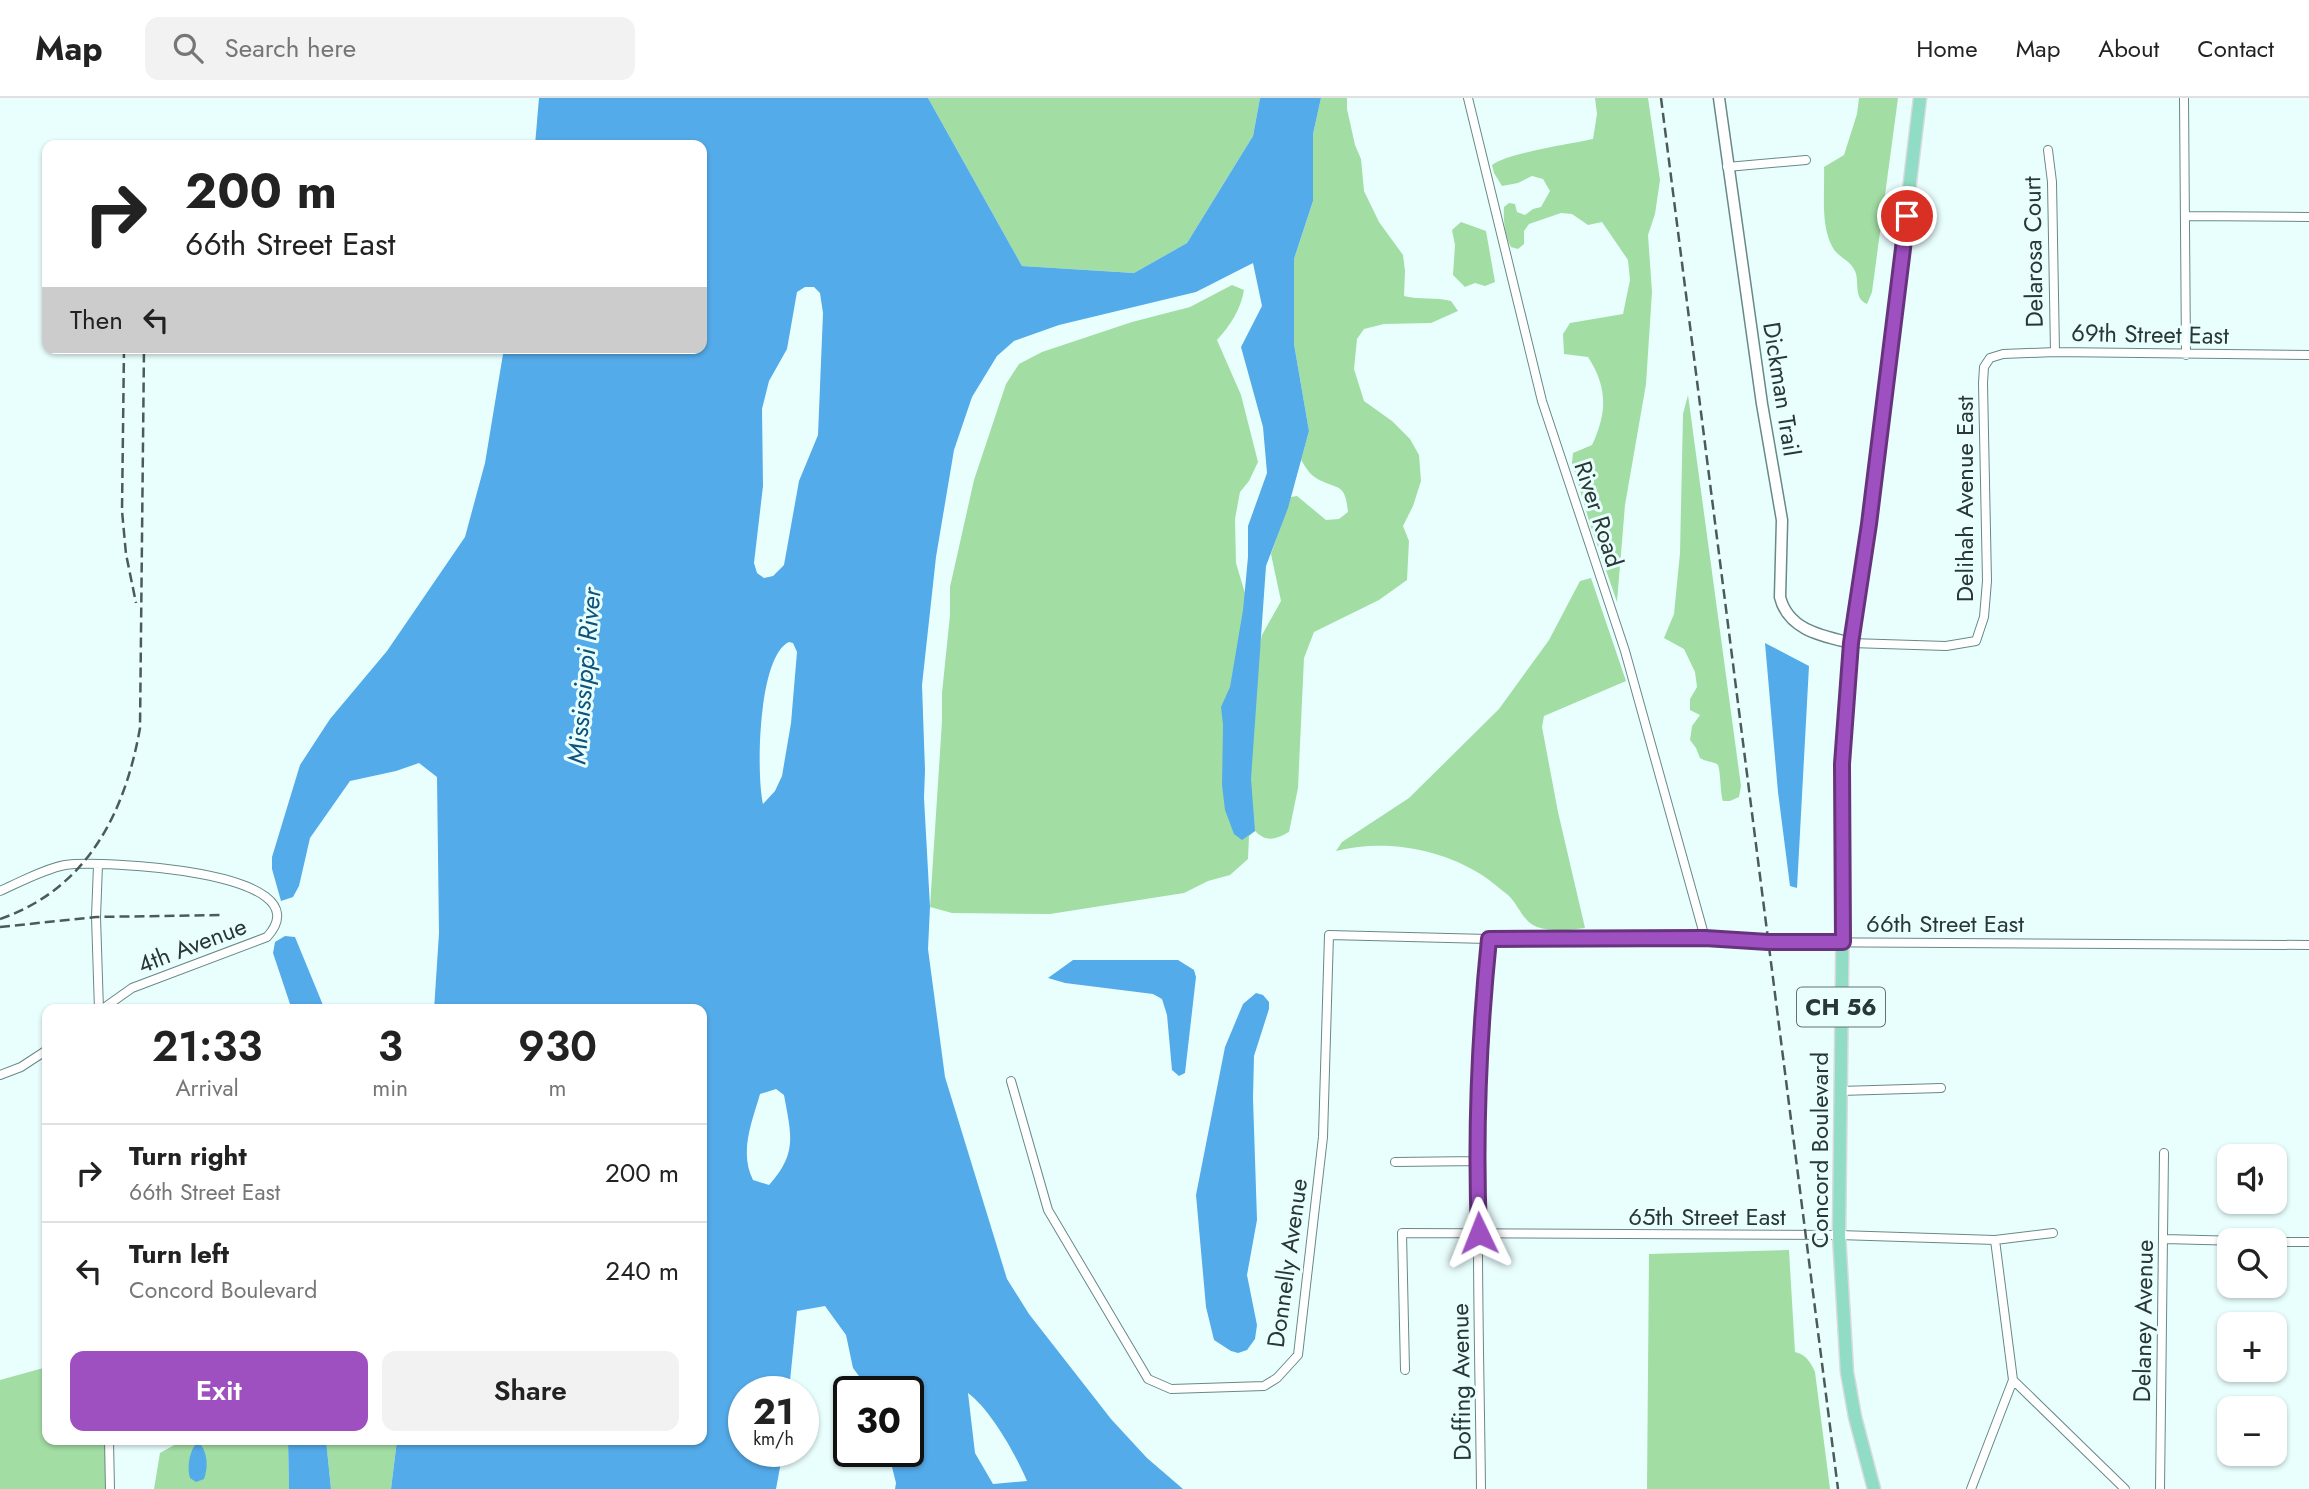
<!DOCTYPE html>
<html lang="en">
<head>
<meta charset="utf-8">
<style>
	:root { --surface:#fff; --page:#f2f2f2; --text:#222; --muted:#767676; --line:#e0e0e0; --accent:#9e4fc0 }
	body { margin:0; font-family:Jost,sans-serif; background:var(--page); color:var(--text); height:100vh; display:flex; flex-direction:column; font-size:26px; white-space:nowrap }
	* { box-sizing:border-box; margin:0 }
	p { font-size:23px; color:var(--muted) }
	.icon { flex:none; width:38px; height:38px; fill:none; stroke:currentColor; stroke-width:2; stroke-linecap:round; stroke-linejoin:round }
	.map { position:relative; flex:1; overflow:hidden }
	.details { position:absolute; left:42px; top:906px; width:665px; height:441px; display:flex; flex-direction:column; background:var(--surface); border-radius:14px; box-shadow:0 2px 5px #0004 }
	.details>* { flex:none }
	.guide { position:absolute; left:42px; top:42px; width:665px; height:214px; border-radius:14px; box-shadow:0 2px 5px #0004; background:#fff; color:var(--text); overflow:hidden }
	.fabs { position:absolute; left:2217px; top:1046px; display:grid; gap:14px }
	.fabs a { display:grid; place-items:center; width:70px; height:70px; border-radius:14px; background:var(--surface); box-shadow:0 2px 5px #0004; font-size:35px }
	.speed { position:absolute; left:728px; top:1278px; display:flex; gap:14px; font-size:35px; font-weight:700; text-align:center }
	.speed>* { display:grid; place-content:center; width:91px; height:91px; border-radius:50%; background:var(--surface); box-shadow:0 2px 5px #0004; line-height:1 }
	.speed small { font-size:18px; font-weight:400 }
	.speed .limit { border:4px solid #111; border-radius:10px; background:#fff; color:#111 }
	.pin { position:absolute; display:grid; place-items:center; width:60px; height:60px; color:#fff; margin:-30px; border:4px solid #fff; border-radius:50%; box-shadow:0 2px 7px #0007 }
	.me { position:absolute; width:77px; margin:-38px; rotate:358deg; stroke-linejoin:round; filter:drop-shadow(0 0 5px #0008) }
	.turn { display:flex; align-items:center; gap:24px; height:147px; padding:0 28px; font-size:32px }
	.turn .icon { width:91px; height:91px; stroke-width:2.5 }
	.turn b { display:block; font-size:49px; line-height:60px }
	.then { display:flex; align-items:center; height:66px; padding:0 28px; background:#0003; gap:14px; font-size:26px }
	.eta { display:flex; justify-content:space-evenly; align-items:center; height:119px; text-align:center }
	.eta b { font-size:42px; font-weight:600; line-height:49px }
	.cta { display:flex; gap:14px; margin-top:auto; padding:14px 28px }
	.cta a { flex:1; height:80px; border-radius:14px; background:var(--accent); color:#fff; font-size:28px; font-weight:600; line-height:80px; text-align:center }
	.cta a+a { background:var(--page); color:var(--text) }
	ul { padding:0; list-style:none }
	li { display:flex; align-items:center; gap:21px; height:98px; padding:0 28px; border-top:2px solid var(--line) }
	li div { flex:1 }
	li b { display:block; font-size:26px }
	li em { font-style:normal }
	header { display:flex; align-items:center; gap:42px; box-sizing:border-box; height:98px; padding:0 35px; background:var(--surface); border-bottom:2px solid var(--line) }
	header strong { font-size:33px }
	nav { display:flex; gap:38px; margin-inline-start:auto; font-size:24px }
	.search { width:490px; height:63px; background:var(--page); display:flex; align-items:center; gap:18px; box-sizing:border-box; padding:0 24px; border-radius:14px; color:var(--muted); font-size:26px }
	.map>svg:first-child { display:block }
	.green { fill:#a2dda4 }
	.water { fill:#54abe9; fill-rule:evenodd }
	.lines { fill:none; stroke-linecap:round; stroke-linejoin:round }
	.street-casing { stroke:#688988; stroke-width:10 }
	.secondary-casing { stroke:#688988; stroke-width:13 }
	.primary-casing { stroke:#d8dbdb; stroke-width:15 }
	.street { stroke:#fff; stroke-width:8 }
	.secondary { stroke:#fff; stroke-width:10 }
	.primary { stroke:#91dcc5; stroke-width:12 }
	.rail { stroke:#4b5b5a; stroke-width:2.5; stroke-dasharray:10 5; stroke-linecap:butt }
	.route-casing { stroke:#67337d; stroke-width:18 }
	.route { stroke:#9e4fc0; stroke-width:12 }
	.labels { text-anchor:middle; dominant-baseline:central; stroke-width:6; stroke-linejoin:round; paint-order:stroke }
	.shield { fill:#e9fffe; stroke:#637372; stroke-width:2 }
	.shield-label { font-size:23px; font-weight:bold; fill:#293736 }
	.street-label { font-size:24px; fill:#293736; stroke:#e9fffe }
	.water-label { font-size:26px; font-style:italic; fill:#0f527b; stroke:#e9fffe }
</style>
</head>
<body>
<header>
<strong>Map</strong>
<div class="search"><svg class="icon" aria-label="search" viewBox="0 0 24 24"><circle cx="10" cy="10" r="6"/><path d="M15 15l6 6"/></svg>Search here</div>
<nav><a>Home</a><a>Map</a><a>About</a><a>Contact</a></nav>
</header>
<div class="map">
<svg width="2309" height="1391" viewBox="0 0 2309 1391">
	<rect width="100%" height="100%" fill="#e9fffe"/>
	<path class="green" d="M 928,0 L 1260,0 L 1253,38 L 1187,145 L 1134,175 L 1022,168 Z
		M 1321,0 L 1347,0 L 1347,11 L 1355,47 L 1361,61 L 1364,93 L 1379,124 L 1403,157 L 1405,173 L 1404,198 C 1420,202 1435,199 1451,203 L 1458,213 L 1431,225 L 1384,226 L 1364,231 L 1357,241 L 1354,271 L 1364,303 L 1392,323 L 1410,341 L 1419,357 L 1421,383 L 1413,408 L 1403,428 L 1409,443 L 1407,482 L 1379,502 L 1314,534 L 1304,560 L 1298,690 L 1289,734 C 1276,741 1267,745 1255,733 L 1249,738 L 1248,761 L 1230,777 L 1208,783 L 1184,795 L 1050,816 L 952,815 L 930,809 L 942,623 L 942,595 L 950,517 L 950,489 L 974,382 L 1006,286 L 1019,266 L 1042,254 L 1132,224 L 1190,209 L 1232,187 L 1244,192 C 1241,211 1230,228 1217,242 L 1241,297 L 1258,364 L 1249,383 L 1240,394 L 1235,421 L 1236,465 L 1260,546 L 1262,537 L 1281,503 L 1271,456 L 1291,399 L 1297,398 L 1326,422 L 1339,421 L 1348,414 C 1345,383 1338,393 1316,380 C 1309,376 1305,368 1301,362 L 1309,333 L 1294,246 L 1294,161 L 1313,103 L 1313,36 Z
		M 1595,0 L 1648,0 L 1660,82 L 1655,116 L 1648,137 L 1652,194 L 1646,286 L 1625,407 L 1617,504 L 1590,426 L 1572,365 L 1573,355 L 1592,347 C 1607,315 1608,290 1588,259 L 1564,256 L 1563,236 L 1570,225 L 1623,216 L 1630,182 L 1628,162 L 1602,124 L 1588,127 L 1572,116 L 1561,115 L 1529,126 L 1524,133 L 1524,146 L 1518,151 L 1511,149 C 1505,138 1503,121 1504,109 L 1509,105 L 1515,106 L 1517,114 L 1525,117 L 1533,111 L 1541,109 L 1550,93 L 1543,81 L 1532,78 L 1518,85 L 1502,88 L 1494,75 L 1492,67 C 1508,55 1570,46 1593,41 L 1597,16 Z
		M 1859,0 L 1898,0 L 1872,194 L 1867,206 C 1853,200 1860,185 1855,173 C 1850,162 1838,159 1833,150 C 1820,127 1825,95 1824,69 L 1844,57 L 1857,16 Z
		M 1461,124 L 1486,133 L 1495,184 L 1485,188 L 1475,185 L 1465,189 L 1453,177 L 1455,147 L 1452,132 Z
		M 1688,297 L 1741,688 L 1739,699 L 1730,703 L 1723,703 C 1720,695 1721,669 1717,666 C 1714,664 1704,663 1700,660 L 1696,650 L 1690,642 L 1692,628 L 1700,617 L 1690,612 L 1690,601 L 1697,589 L 1695,574 L 1684,551 L 1664,540 L 1674,516 L 1680,455 L 1683,316 Z
		M 1591,480 L 1626,583 L 1544,618 L 1542,629 L 1558,714 L 1585,830 C 1570,832 1552,834 1537,829 C 1522,823 1519,807 1508,797 C 1500,791 1491,783 1482,777 C 1439,750 1385,741 1336,753 L 1342,744 L 1409,700 L 1499,611 L 1549,542 L 1580,483 Z
		M 1789,1152 L 1795,1254 C 1806,1257 1810,1263 1815,1274 L 1830,1391 L 1647,1391 L 1649,1156 Z
		M 47,1269 L 47,1342 L 105,1342 L 105,1391 L 0,1391 L 0,1282 Z
		M 183,1342 L 288,1342 L 289,1391 L 154,1391 L 160,1355 Z
		M 326,1342 L 397,1342 L 391,1391 L 331,1391 Z"/>
	<path class="water" d="M 539,0 L 928,0 L 1022,168 L 1134,175 L 1187,145 L 1253,38 L 1260,0 L 1321,0 L 1313,36 L 1313,103 L 1294,161 L 1294,246 L 1309,333 L 1288,410 L 1266,468 L 1251,681 L 1255,733 L 1242,742 L 1234,736 L 1225,712 L 1222,687 L 1223,627 L 1221,609 L 1230,589 L 1243,512 L 1248,459 L 1248,428 L 1267,375 L 1263,329 L 1241,249 L 1262,208 L 1253,165 L 1196,194 L 1059,227 L 1014,243 L 997,258 L 972,299 L 954,352 L 936,459 L 922,587 L 925,672 L 924,700 L 930,809 L 928,851 L 945,979 L 1007,1181 L 1029,1216 L 1111,1321 L 1147,1360 L 1183,1391 L 895,1391 L 896,1385 L 888,1353 L 908,1353 L 908,1293 L 870,1293 L 853,1270 L 846,1237 L 825,1208 L 797,1213 L 789,1293 L 744,1293 L 744,1353 L 783,1353 L 776,1391 L 391,1391 L 397,1342 L 702,1342 L 702,912 L 434,912 L 439,835 L 437,679 L 419,665 L 396,673 L 350,683 L 310,740 L 299,788 L 293,799 L 281,803 L 272,771 L 272,759 L 300,667 L 330,621 L 387,553 L 465,439 L 485,365 L 504,250 L 702,250 L 702,47 L 535,47 ZM 805,189 L 814,189 L 820,195 L 823,215 L 818,337 L 799,383 L 784,467 L 773,478 L 764,480 L 757,475 L 754,465 L 763,388 L 762,311 L 769,283 L 787,251 L 797,194 ZM 789,544 L 793,545 L 797,554 L 791,625 L 782,678 L 775,693 L 763,706 C 756,675 758,558 789,544 ZM 776,991 L 784,997 C 791,1036 798,1055 769,1087 L 753,1082 C 739,1054 752,1024 760,996 ZM 968,1295 C 991,1312 1016,1357 1027,1383 L 993,1386 L 975,1355 Z
		M 1765,545 L 1809,568 L 1797,790 L 1790,788 L 1778,694 Z
		M 285,838 L 295,839 L 325,912 L 292,912 L 273,855 L 275,844 Z
		M 1073,862 L 1178,862 L 1194,872 L 1196,879 L 1185,975 L 1179,978 L 1172,972 L 1167,917 L 1162,901 L 1153,896 L 1065,885 L 1048,880 Z
		M 1256,895 L 1263,897 L 1269,904 L 1269,911 L 1254,958 L 1253,1000 L 1257,1122 L 1247,1177 L 1257,1227 L 1255,1241 L 1247,1252 L 1238,1255 L 1231,1253 L 1214,1242 L 1206,1209 L 1196,1097 L 1225,949 L 1243,906 Z
		M 288,1342 L 326,1342 L 331,1391 L 289,1391 Z
		M 200,1346 C 208,1355 208,1370 204,1381 L 196,1384 L 190,1380 C 187,1370 189,1354 196,1346 Z"/>
	<g class="lines">
		<g class="street-casing">
			<path id="street" d="M 1468,0 L 1542,303 L 1625,553 L 1705,840
				M 2184,0 L 2186,257
				M 2048,52 L 2052,84 L 2055,254
				M 1727,69 L 1806,62
				M 2187,118 L 2309,119
				M 1851,545 L 1946,548 L 1976,543 L 1984,519 L 1987,483 L 1983,285 L 1984,269 L 1990,260 L 2003,256 L 2055,254 L 2309,257
				M 98,767 L 96,819 L 99,912
				M 0,793 C 20,784 44,771 65,767 C 97,762 328,772 267,839 L 132,890 L 101,912
				M 0,977 L 21,969 L 47,952
				M 1011,983 L 1048,1112 L 1148,1281 L 1171,1291 L 1264,1288 L 1277,1280 L 1298,1257 L 1323,1039 L 1329,837 L 1488,841 L 1705,840 L 1775,844 L 2309,847
				M 1840,993 L 1941,990
				M 1395,1064 L 1477,1063
				M 2164,1141 L 2241,1143
				M 2275,1144 L 2309,1144
				M 1405,1272 L 1402,1135 L 1839,1137 L 1995,1142 L 2053,1135
				M 2013,1282 L 2125,1391
				M 109,1342 L 110,1391
				M 1481,1391 C 1479,1208 1472,1024 1488,841
				M 1971,1391 L 2013,1282 L 1995,1142
				M 2160,1391 L 2164,1055"/>
		</g>
		<g class="secondary-casing">
			<path id="secondary" d="M 1719,0 L 1762,306 L 1782,422 L 1780,499 C 1788,532 1822,538 1851,545"/>
		</g>
		<g class="primary-casing">
			<path id="primary" d="M 1874,1391 L 1855,1319 L 1847,1274 L 1839,1137 L 1843,793 L 1842,666 L 1854,517 L 1869,426 L 1920,0"/>
		</g>
		<use href="#street" class="street"/>
		<use href="#secondary" class="secondary"/>
		<use href="#primary" class="primary"/>
		<path class="rail" d="M 1661,0 L 1838,1391
			M 124,250 L 122,413 L 126,456 L 136,505
			M 0,821 C 87,791 125,715 140,630 L 144,250
			M 0,829 L 96,819 L 220,817"/>
	</g>
	<g class="lines">
		<g class="route-casing">
			<path id="route" d="M 1479,1135 C 1475,1037 1479,939 1489,841 L 1705,840 L 1768,844 L 1843,844 L 1842,666 L 1851,545 L 1869,426 L 1907,118"/>
		</g>
		<use href="#route" class="route"/>
	</g>
	<g class="labels">
		<rect class="shield" x="1797" y="889.5" width="88" height="39" rx="5"/>
		<g class="shield-label">
			<text x="1841" y="909">CH 56</text>
		</g>
		<g class="street-label">
			<text transform="translate(2033 154) rotate(-91)">Delarosa Court</text>
			<text transform="translate(2150 236) rotate(1)">69th Street East</text>
			<text transform="translate(1782 291) rotate(81)">Dickman Trail</text>
			<text transform="translate(1964 401) rotate(-90)">Delihah Avenue East</text>
			<text transform="translate(1599 416) rotate(72)">River Road</text>
			<text x="1945" y="825">66th Street East</text>
			<text transform="translate(192 847) rotate(-21)">4th Avenue</text>
			<text transform="translate(1819 1052) rotate(-90)">Concord Boulevard</text>
			<text x="1707" y="1118">65th Street East</text>
			<text transform="translate(1287 1165) rotate(-82)">Donnelly Avenue</text>
			<text transform="translate(2143 1223) rotate(-89)">Delaney Avenue</text>
			<text transform="translate(1461 1284) rotate(-91)">Doffing Avenue</text>
		</g>
		<g class="water-label">
			<text transform="translate(584 578) rotate(-85)">Mississippi River</text>
		</g>
	</g>
</svg>
<div class="fabs">
<a><svg class="icon" aria-label="sound" viewBox="0 0 24 24"><path d="M4 9h4l5-4v14l-5-4H4zM17 9q2 3 0 6"/></svg></a>
<a><svg class="icon" aria-label="search" viewBox="0 0 24 24"><circle cx="10" cy="10" r="6"/><path d="M15 15l6 6"/></svg></a>
<a>+</a>
<a>−</a>
</div>
<div class="speed"><div>21<small>km/h</small></div><div class="limit">30</div></div>
<div class="pin" style="left:1907px;top:118px;background:#d93025"><svg class="icon" aria-label="arrive" viewBox="0 0 24 24"><path d="M6 21V4h12l-3 4 3 4H6"/></svg></div>
<svg class="me" style="left:1479px;top:1135px" viewBox="-20 -20 40 40"><path d="M0-17L14 15 0 8-14 15z" fill="#9e4fc0" stroke="#fff" stroke-width="4"/></svg>
<div class="guide">
<div class="turn"><svg class="icon" aria-label="right" viewBox="0 0 24 24"><path d="M7 20v-9h11M14 6l5 5-5 5"/></svg><div><b>200 m</b>66th Street East</div></div>
<div class="then">Then<svg class="icon" aria-label="left" viewBox="0 0 24 24"><path d="M17 20v-9H6M10 6l-5 5 5 5"/></svg></div>
</div>
<section class="details">
<div class="eta">
<div><b>21:33</b><p>Arrival</p></div>
<div><b>3</b><p>min</p></div>
<div><b>930</b><p>m</p></div>
</div>
<ul>
<li><svg class="icon" aria-label="right" viewBox="0 0 24 24"><path d="M7 20v-9h11M14 6l5 5-5 5"/></svg><div><b>Turn right</b><p>66th Street East</p></div><em>200 m</em></li>
<li><svg class="icon" aria-label="left" viewBox="0 0 24 24"><path d="M17 20v-9H6M10 6l-5 5 5 5"/></svg><div><b>Turn left</b><p>Concord Boulevard</p></div><em>240 m</em></li>
</ul>
<div class="cta"><a>Exit</a><a>Share</a></div>
</section>
</div>
</body>
</html>
